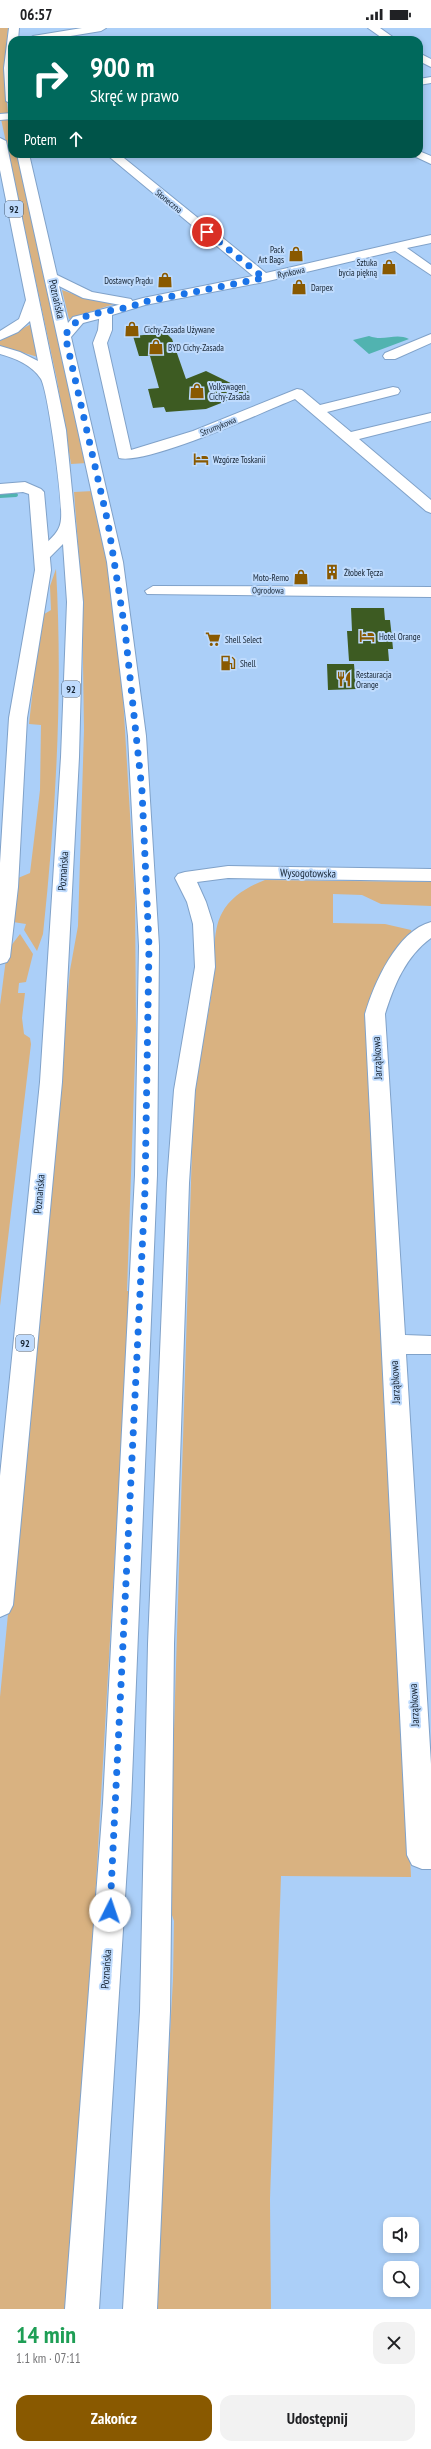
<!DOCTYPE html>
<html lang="pl">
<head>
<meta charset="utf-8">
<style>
	:root { --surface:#fff; --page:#f2f2f2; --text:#202124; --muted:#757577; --accent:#895900 }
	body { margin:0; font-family:"PT Sans Narrow",sans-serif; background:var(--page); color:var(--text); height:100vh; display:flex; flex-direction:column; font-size:15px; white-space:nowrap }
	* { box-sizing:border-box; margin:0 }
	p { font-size:13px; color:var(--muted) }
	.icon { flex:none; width:22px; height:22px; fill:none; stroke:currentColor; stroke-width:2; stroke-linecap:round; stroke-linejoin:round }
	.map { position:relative; height:2281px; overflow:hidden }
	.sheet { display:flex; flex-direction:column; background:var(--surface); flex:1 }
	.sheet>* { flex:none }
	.guide { position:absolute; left:8px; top:8px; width:415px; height:122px; border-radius:12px; box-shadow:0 2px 6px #0003; background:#00695c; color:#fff; overflow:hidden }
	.fabs { position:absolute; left:383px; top:2189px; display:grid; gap:8px }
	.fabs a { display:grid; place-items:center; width:36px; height:36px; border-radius:8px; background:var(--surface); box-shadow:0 2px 6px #0003; font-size:20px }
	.pin { position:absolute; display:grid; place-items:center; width:34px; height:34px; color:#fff; margin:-17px; border:2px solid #fff; border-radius:50%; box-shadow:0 1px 4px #0007 }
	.me { position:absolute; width:44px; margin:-22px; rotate:4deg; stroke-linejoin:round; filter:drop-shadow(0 0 3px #0008) }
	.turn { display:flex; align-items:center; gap:14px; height:84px; padding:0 16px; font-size:18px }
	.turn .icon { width:52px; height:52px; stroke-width:2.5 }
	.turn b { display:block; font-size:28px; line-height:34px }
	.then { display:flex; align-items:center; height:38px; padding:0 16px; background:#0003; gap:8px; font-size:15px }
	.round { display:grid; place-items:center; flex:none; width:42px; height:42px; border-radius:12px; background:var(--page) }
	.headline { display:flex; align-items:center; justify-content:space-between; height:68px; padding:0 16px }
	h1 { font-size:24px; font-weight:700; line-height:30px; color:#1e9e55 }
	.action { display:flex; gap:8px; margin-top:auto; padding:8px 16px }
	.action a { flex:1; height:46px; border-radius:12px; background:var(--accent); color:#fff; font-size:16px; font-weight:700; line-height:46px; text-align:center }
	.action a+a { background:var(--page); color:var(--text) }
	.status { display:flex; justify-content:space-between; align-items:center; height:28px; padding:0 20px; background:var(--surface); direction:ltr }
	.status svg { height:11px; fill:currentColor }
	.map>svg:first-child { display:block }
	.green { fill:#d9b281 }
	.water { fill:#51b3b0 }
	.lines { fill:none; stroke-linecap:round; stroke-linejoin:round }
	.stream { stroke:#51b3b0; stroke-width:4 }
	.building { fill:#3d5b22 }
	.minor-casing { stroke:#80a2c9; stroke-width:2 }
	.major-casing { stroke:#80a2c9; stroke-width:2 }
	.minor { fill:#fff; fill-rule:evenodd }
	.major { fill:#fff; fill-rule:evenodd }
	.route { stroke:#1a73e8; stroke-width:7; stroke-dasharray:0 12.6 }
	.labels { text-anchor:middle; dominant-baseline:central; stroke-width:4; stroke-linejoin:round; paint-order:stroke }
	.far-street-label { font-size:9px; fill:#162433; stroke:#bfdbfd }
	.far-poi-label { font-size:9px; fill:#162433; stroke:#bfdbfd; text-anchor:start }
	.shield { fill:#bfdbfd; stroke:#495b70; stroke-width:1 }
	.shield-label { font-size:10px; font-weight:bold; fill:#162433 }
	.street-label { font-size:11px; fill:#162433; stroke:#bfdbfd }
</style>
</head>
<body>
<div class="status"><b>06:57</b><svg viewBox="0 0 49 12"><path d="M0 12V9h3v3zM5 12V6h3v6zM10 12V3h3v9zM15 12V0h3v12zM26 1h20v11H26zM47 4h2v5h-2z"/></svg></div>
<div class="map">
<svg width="431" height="2281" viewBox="0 0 431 2281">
	<rect width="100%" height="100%" fill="#abcff8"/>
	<path class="green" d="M 0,0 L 8,0 L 4,44 L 8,85 L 0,85 Z
		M 1,91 L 10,91 L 12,126 L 17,126 L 87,435 L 71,436 L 57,352 Z
		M 62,262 L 87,271 L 114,276 L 69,291 Z
		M 31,296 L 38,329 L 0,318 L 0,313 Z
		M 93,463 L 110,545 L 120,619 L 135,870 L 136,1001 L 127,1263 L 130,1263 L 91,1943 L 67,2281 L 0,2281 L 0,1669 L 70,942 L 78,898 L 84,702 L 82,569 L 74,464 Z
		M 56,541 C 63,663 56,784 43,906 L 37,923 L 24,902 L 26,896 L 13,894 L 18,850 L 30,845 L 40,762 L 41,697 L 29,696 L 41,588 L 51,582 L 50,558 Z
		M 265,852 L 431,854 L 431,878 L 381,876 L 362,867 L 333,866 L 333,895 L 385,896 L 411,902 L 412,905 C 393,925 382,943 372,968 L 411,1849 L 281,1848 L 270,2171 L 271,2281 L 155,2281 L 173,1951 L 174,1893 L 171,1884 L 171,1799 L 194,1057 C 200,1023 209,989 213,954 C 216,932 211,905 222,885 C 230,869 249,858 265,852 Z
		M 20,906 L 33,926 L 26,954 L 19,955 L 18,965 L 25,965 L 22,990 L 24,1006 L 30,1010 L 31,1016 L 0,1278 L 0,977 L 7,923 Z"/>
	<path class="water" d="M 369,308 C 385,314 395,304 409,311 L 369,326 L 353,312 Z"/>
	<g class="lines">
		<path class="stream" d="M 0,468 L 16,467"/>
	</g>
	<path class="building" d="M 166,305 L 172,311 L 186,351 L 206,343 L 249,364 L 206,381 L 166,384 L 164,379 L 153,380 L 148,361 L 159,360 L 150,328 L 139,328 L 133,308 Z
		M 351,580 L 384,580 L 385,592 L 390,592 L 392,610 L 393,621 L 388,621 L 389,633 L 349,633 L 347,603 L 352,603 Z
		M 327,636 L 354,636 L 356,661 L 328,662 Z"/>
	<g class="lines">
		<g class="minor-casing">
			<path id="minor" d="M 82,0 L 106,0 L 101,3 L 46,12 L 28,11 L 33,8 Z
				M 368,0 L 380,0 L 397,12 L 385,12 Z
				M 419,25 L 431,31 L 431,39 L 419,33 Z
				M 431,49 L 431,55 L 419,57 L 419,51 Z
				M 12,85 L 12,91 L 0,92 L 0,86 Z
				M 419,123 L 431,128 L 431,136 L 414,128 L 412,126 L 419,126 Z
				M 106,126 L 119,126 L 266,245 L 431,207 L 431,215 L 407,220 L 431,237 L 431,247 L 395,223 L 264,254 L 145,277 L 112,287 L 112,302 L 107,315 L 131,422 L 193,403 L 297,361 L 302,362 L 320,377 L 393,359 L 398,360 L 400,363 L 398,366 L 327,384 L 351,404 L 431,385 L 431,393 L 359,411 L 431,472 L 431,485 L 426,483 L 295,371 C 263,384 148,437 119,430 L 93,315 L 98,302 L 100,282 L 143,270 L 253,248 Z
				M 431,306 L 431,315 L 395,331 L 385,331 L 383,328 L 385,325 Z
				M 25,454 L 41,461 L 44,464 L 51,542 L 27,690 L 18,859 L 10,929 L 7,934 L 0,936 L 0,835 L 9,690 L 35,542 L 29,466 L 23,464 L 0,466 L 0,456 Z
				M 153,558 L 431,559 L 431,569 L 147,566 L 145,563 Z
				M 228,838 L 431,841 L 431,853 L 228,850 L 197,854 L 206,874 L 213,896 L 215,939 L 195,1062 L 189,1155 L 174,1616 L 170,1983 L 157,2281 L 123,2281 L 140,1983 L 148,1616 L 167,1155 L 174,1062 L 195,939 L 193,896 L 187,874 L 175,850 L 178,846 L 185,844 Z
				M 431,894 L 431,910 C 406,928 394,957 385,986 L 405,1307 L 431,1308 L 431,1326 L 406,1326 L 431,1736 L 431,1841 L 422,1841 L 412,1837 L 407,1827 L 365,986 C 374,955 397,903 431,894 Z"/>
		</g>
		<g class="major-casing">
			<path id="major" d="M 9,0 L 19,0 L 18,12 L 12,12 L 12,76 L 6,73 L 4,40 Z
				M 0,110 L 6,113 L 66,402 L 83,574 L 79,729 L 62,1054 L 13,1577 L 9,1585 L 0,1589 L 0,1448 L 40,1054 L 61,729 L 67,574 L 63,516 L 49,530 L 37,530 L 35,527 C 44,514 60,508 61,491 C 63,474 48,363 41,351 C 32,337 15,330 0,326 L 0,318 L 20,324 L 38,333 L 30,293 L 18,304 L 0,312 L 0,303 L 19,291 L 26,272 L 0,142 Z
				M 17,126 L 29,126 L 57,247 L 92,264 L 131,271 L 133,274 L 126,278 L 83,270 L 59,258 L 68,295 L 73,289 L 105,281 L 112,285 L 110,288 L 83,295 L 71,309 L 123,534 L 146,708 L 159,918 L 157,1147 L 131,1775 L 99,2281 L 65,2281 L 103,1775 L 135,1147 L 139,918 L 128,708 L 107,534 Z"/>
		</g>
		<use href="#minor" class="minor"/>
		<use href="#major" class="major"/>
	</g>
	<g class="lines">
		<path class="route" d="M 110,1883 L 145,1162 L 149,918 L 142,763 L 125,602 L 108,495 L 65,307 C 69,302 74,295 80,291 C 97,282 124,283 143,274 L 264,250 L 207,204"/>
	</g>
	<defs>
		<g id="shop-bare" transform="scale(1.2)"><path d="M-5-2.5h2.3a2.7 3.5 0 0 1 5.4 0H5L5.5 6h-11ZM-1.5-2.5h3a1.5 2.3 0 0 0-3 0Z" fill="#895900" stroke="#bfdbfd" stroke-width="2.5" paint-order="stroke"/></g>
		<g id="hotel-bare" transform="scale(1.2)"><path d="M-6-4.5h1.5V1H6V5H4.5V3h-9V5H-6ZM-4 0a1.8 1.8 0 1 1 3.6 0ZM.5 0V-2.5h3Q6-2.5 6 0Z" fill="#895900" stroke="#bfdbfd" stroke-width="2.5" paint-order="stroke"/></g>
		<g id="building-bare" transform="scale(1.2)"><path d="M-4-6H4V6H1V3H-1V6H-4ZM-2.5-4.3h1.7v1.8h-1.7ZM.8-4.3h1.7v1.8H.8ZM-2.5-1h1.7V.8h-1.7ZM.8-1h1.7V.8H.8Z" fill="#895900" stroke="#bfdbfd" stroke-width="2.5" paint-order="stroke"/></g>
		<g id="supermarket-bare" transform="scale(1.2)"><path d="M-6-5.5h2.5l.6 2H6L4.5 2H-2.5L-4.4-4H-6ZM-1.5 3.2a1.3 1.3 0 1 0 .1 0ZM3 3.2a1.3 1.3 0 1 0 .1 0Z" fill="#895900" stroke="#bfdbfd" stroke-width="2.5" paint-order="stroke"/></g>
		<g id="fuel-bare" transform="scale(1.2)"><path d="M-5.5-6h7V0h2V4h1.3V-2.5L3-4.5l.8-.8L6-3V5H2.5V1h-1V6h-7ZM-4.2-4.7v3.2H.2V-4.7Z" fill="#895900" stroke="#bfdbfd" stroke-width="2.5" paint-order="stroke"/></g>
		<g id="restaurant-bare" transform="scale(1.2)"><path d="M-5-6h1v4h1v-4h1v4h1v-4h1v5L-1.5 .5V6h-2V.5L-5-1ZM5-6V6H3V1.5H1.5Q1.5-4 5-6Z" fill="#895900" stroke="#bfdbfd" stroke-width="2.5" paint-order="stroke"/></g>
	</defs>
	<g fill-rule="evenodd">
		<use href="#shop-bare" x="296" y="226"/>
		<use href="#shop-bare" x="389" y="239"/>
		<use href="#shop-bare" x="165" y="252"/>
		<use href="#shop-bare" x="299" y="259"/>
		<use href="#shop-bare" x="132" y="301"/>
		<use href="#shop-bare" x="156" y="319"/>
		<use href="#shop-bare" x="197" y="363"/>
		<use href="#hotel-bare" x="201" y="431"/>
		<use href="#building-bare" x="332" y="544"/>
		<use href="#shop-bare" x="301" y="549"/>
		<use href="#hotel-bare" x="367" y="608"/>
		<use href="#supermarket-bare" x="213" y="611"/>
		<use href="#fuel-bare" x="228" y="635"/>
		<use href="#restaurant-bare" x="344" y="651"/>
	</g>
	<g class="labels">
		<g class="far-street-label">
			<text transform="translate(169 173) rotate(39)">Słoneczna</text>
			<text transform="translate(291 244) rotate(-12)">Rynkowa</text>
			<text transform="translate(218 398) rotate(-22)">Strumykowa</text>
			<text transform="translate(268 562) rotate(1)">Ogrodowa</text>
		</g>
		<g class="far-poi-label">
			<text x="284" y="221" text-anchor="end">Pack<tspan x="284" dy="10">Art Bags</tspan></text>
			<text x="377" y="234" text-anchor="end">Sztuka<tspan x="377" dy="10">bycia piękną</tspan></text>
			<text x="153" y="252" text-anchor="end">Dostawcy Prądu</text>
			<text x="311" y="259">Darpex</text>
			<text x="144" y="301">Cichy-Zasada Używane</text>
			<text x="168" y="319">BYD Cichy-Zasada</text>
			<text x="209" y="358">Volkswagen<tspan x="209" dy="10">Cichy-Zasada</tspan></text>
			<text x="213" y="431">Wzgórze Toskanii</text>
			<text x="344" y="544">Żłobek Tęcza</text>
			<text x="289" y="549" text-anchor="end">Moto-Remo</text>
			<text x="379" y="608">Hotel Orange</text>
			<text x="225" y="611">Shell Select</text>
			<text x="240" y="635">Shell</text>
			<text x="356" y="646">Restauracja<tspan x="356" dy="10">Orange</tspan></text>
		</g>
		<g class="shield">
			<rect x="5" y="173" width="18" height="16" rx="3"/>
			<rect x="62" y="653" width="18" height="16" rx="3"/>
			<rect x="16" y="1307" width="18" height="16" rx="3"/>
		</g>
		<g class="shield-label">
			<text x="14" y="181">92</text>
			<text x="71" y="661">92</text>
			<text x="25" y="1315">92</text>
		</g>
		<g class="street-label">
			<text transform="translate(57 271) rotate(77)">Poznańska</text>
			<text transform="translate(63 843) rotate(-86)">Poznańska</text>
			<text transform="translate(308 845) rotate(1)">Wysogotowska</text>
			<text transform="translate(377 1030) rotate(-93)">Jarząbkowa</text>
			<text transform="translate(39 1166) rotate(-85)">Poznańska</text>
			<text transform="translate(395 1354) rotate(-93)">Jarząbkowa</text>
			<text transform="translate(414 1677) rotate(-93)">Jarząbkowa</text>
			<text transform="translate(106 1941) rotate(-86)">Poznańska</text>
		</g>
	</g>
</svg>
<div class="fabs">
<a><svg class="icon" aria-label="sound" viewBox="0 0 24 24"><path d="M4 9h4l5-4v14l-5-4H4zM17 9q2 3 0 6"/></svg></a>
<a><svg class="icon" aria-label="search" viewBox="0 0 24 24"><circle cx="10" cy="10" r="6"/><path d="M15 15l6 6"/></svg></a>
</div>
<div class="pin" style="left:207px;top:204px;background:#d93025"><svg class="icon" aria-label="arrive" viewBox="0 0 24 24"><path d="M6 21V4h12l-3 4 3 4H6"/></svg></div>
<svg class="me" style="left:110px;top:1883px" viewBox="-20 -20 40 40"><circle r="19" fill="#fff"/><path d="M0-13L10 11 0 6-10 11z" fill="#1a73e8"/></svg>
<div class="guide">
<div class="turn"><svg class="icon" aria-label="right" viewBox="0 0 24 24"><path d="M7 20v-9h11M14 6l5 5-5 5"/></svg><div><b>900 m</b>Skręć w prawo</div></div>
<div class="then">Potem<svg class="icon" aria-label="ahead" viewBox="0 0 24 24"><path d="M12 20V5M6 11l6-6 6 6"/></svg></div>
</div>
</div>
<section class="sheet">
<div class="headline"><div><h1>14 min</h1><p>1.1 km · 07:11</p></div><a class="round"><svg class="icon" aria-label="close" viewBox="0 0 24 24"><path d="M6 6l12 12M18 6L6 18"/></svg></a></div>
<div class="action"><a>Zakończ</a><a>Udostępnij</a></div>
</section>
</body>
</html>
